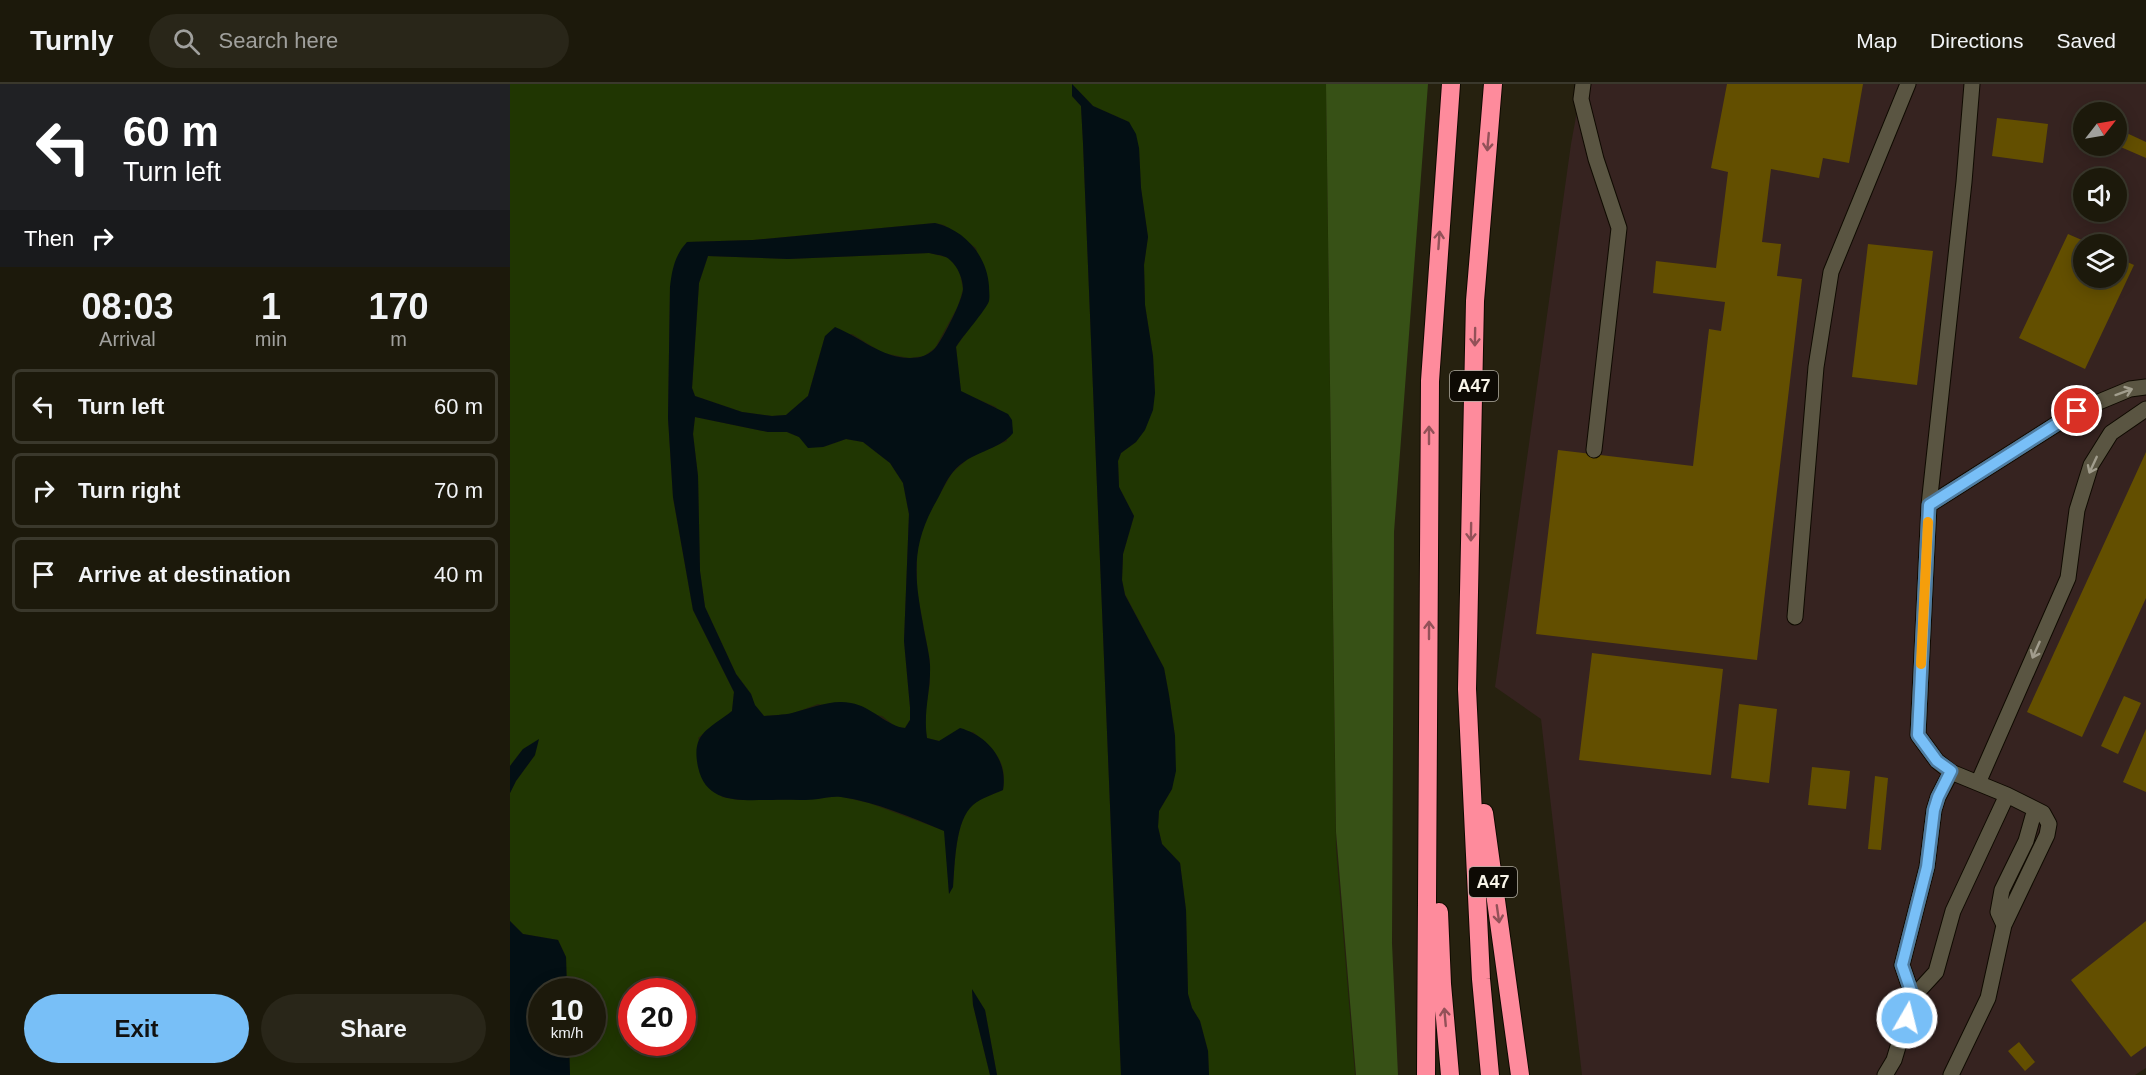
<!DOCTYPE html>
<html lang="en">
<head>
<meta charset="utf-8">
<style>
	:root { --surface:#1c190b; --page:#292619; --text:#f1f3f6; --muted:#a0a09d; --line:#3a382c; --accent:#78bff7 }
	body { margin:0; font-family:Helvetica,sans-serif; background:var(--page); color:var(--text); height:100vh; display:flex; flex-direction:column; font-size:22px; white-space:nowrap }
	* { box-sizing:border-box; margin:0 }
	p { font-size:20px; color:var(--muted) }
	.icon { flex:none; width:33px; height:33px; fill:none; stroke:currentColor; stroke-width:2; stroke-linecap:round; stroke-linejoin:round }
	.map { position:relative; flex:1; overflow:hidden }
	.side { display:flex; flex-direction:column; background:var(--surface); width:510px }
	.side>* { flex:none }
	.hud { background:#202124; color:#fff; overflow:hidden }
	.needle { width:39px; rotate:59deg }
	.fabs { position:absolute; left:1563px; top:18px; display:grid; gap:12px }
	.fabs a { display:grid; place-items:center; width:54px; height:54px; border-radius:50%; background:var(--surface); box-shadow:0 3px 15px #0003,0 0 0 2px var(--line); font-size:30px }
	.speed { position:absolute; left:18px; top:894px; display:flex; gap:12px; font-size:30px; font-weight:700; text-align:center }
	.speed>* { display:grid; place-content:center; width:78px; height:78px; border-radius:50%; background:var(--surface); box-shadow:0 3px 15px #0003,0 0 0 2px var(--line); line-height:1 }
	.speed small { font-size:15px; font-weight:400 }
	.speed .limit { border:9px solid #d22; background:#fff; color:#111 }
	.pin { position:absolute; display:grid; place-items:center; width:51px; height:51px; color:#fff; margin:-26px; border:3px solid #fff; border-radius:50%; box-shadow:0 2px 6px #0007 }
	.me { position:absolute; width:66px; margin:-33px; rotate:8deg; stroke-linejoin:round; filter:drop-shadow(0 0 4px #0008) }
	.turn { display:flex; align-items:center; gap:21px; height:126px; padding:0 24px; font-size:27px }
	.turn .icon { width:78px; height:78px; stroke-width:2.5 }
	.turn b { display:block; font-size:42px; line-height:51px }
	.then { display:flex; align-items:center; height:57px; padding:0 24px; background:#0003; gap:12px; font-size:22px }
	.eta { display:flex; justify-content:space-evenly; align-items:center; height:102px; text-align:center }
	.eta b { font-size:36px; font-weight:700; line-height:42px }
	.button { display:flex; gap:12px; margin-top:auto; padding:12px 24px }
	.button a { flex:1; height:69px; border-radius:36px; background:var(--accent); color:#111; font-size:24px; font-weight:700; line-height:69px; text-align:center }
	.button a+a { background:var(--page); color:var(--text) }
	ul { padding:0; list-style:none }
	li { display:flex; align-items:center; gap:18px; height:75px; margin:0 12px 9px; padding:0 12px; border:3px solid var(--line); border-radius:9px }
	li div { flex:1 }
	li b { display:block; font-size:22px }
	li em { font-style:normal }
	header { display:flex; align-items:center; gap:36px; box-sizing:border-box; height:84px; padding:0 30px; background:var(--surface); border-bottom:2px solid var(--line) }
	header strong { font-size:28px }
	nav { display:flex; gap:33px; margin-inline-start:auto; font-size:21px }
	.search { width:420px; height:54px; background:var(--page); display:flex; align-items:center; gap:15px; box-sizing:border-box; padding:0 21px; border-radius:33px; color:var(--muted); font-size:22px }
	main { display:flex; flex:1; min-height:0 }
	.map>svg:first-child { display:block }
	.industrial { fill:#362320; fill-rule:evenodd }
	.green { fill:#203602; fill-rule:evenodd }
	.forest { fill:#375116 }
	.water { fill:#030f14; fill-rule:evenodd }
	.building { fill:#634f00 }
	.lines { fill:none; stroke-linecap:round; stroke-linejoin:round }
	.lane-casing { stroke:#0f0a00; stroke-width:17 }
	.highway-casing { stroke:#0f0a00; stroke-width:20 }
	.lane { stroke:#5a5542; stroke-width:15 }
	.highway { stroke:#fe8b9c; stroke-width:18 }
	.oneway { stroke:#925158 }
	.oneway2 { stroke:#a19d8d }
	.route-casing { stroke:#4e7ca1; stroke-width:15 }
	.route { stroke:#78bff7; stroke-width:10 }
	.slow { stroke:#f59e0b; stroke-width:10 }
	.labels { text-anchor:middle; dominant-baseline:central; stroke-width:6; stroke-linejoin:round; paint-order:stroke }
	.shield { fill:#0d0a04; stroke:#b2aea4; stroke-width:1.5 }
	.shield-label { font-size:18px; font-weight:bold; fill:#f8f5e9 }
</style>
</head>
<body>
<header>
<strong>Turnly</strong>
<div class="search"><svg class="icon" aria-label="search" viewBox="0 0 24 24"><circle cx="10" cy="10" r="6"/><path d="M15 15l6 6"/></svg>Search here</div>
<nav><a>Map</a><a>Directions</a><a>Saved</a></nav>
</header>
<main>
<section class="side">
<div class="hud">
<div class="turn"><svg class="icon" aria-label="left" viewBox="0 0 24 24"><path d="M17 20v-9H6M10 6l-5 5 5 5"/></svg><div><b>60 m</b>Turn left</div></div>
<div class="then">Then<svg class="icon" aria-label="right" viewBox="0 0 24 24"><path d="M7 20v-9h11M14 6l5 5-5 5"/></svg></div>
</div>
<div class="eta">
<div><b>08:03</b><p>Arrival</p></div>
<div><b>1</b><p>min</p></div>
<div><b>170</b><p>m</p></div>
</div>
<ul>
<li><svg class="icon" aria-label="left" viewBox="0 0 24 24"><path d="M17 20v-9H6M10 6l-5 5 5 5"/></svg><div><b>Turn left</b></div><em>60 m</em></li>
<li><svg class="icon" aria-label="right" viewBox="0 0 24 24"><path d="M7 20v-9h11M14 6l5 5-5 5"/></svg><div><b>Turn right</b></div><em>70 m</em></li>
<li><svg class="icon" aria-label="arrive" viewBox="0 0 24 24"><path d="M6 21V4h12l-3 4 3 4H6"/></svg><div><b>Arrive at destination</b></div><em>40 m</em></li>
</ul>
<div class="button"><a>Exit</a><a>Share</a></div>
</section>
<div class="map">
<svg width="1636" height="991" viewBox="0 0 1636 991">
	<rect width="100%" height="100%" fill="#26210f"/>
	<path class="industrial" d="M 1072,0 L 1636,0 L 1636,984 L 1625,991 L 1072,991 L 1031,635 L 985,603 L 1061,60 ZM 1574,28 L 1606,28 L 1606,62 L 1574,62 ZM 1574,94 L 1606,94 L 1606,128 L 1574,128 ZM 1574,160 L 1606,160 L 1606,194 L 1574,194 Z"/>
	<path class="green" d="M 0,0 L 816,0 L 826,765 L 845,991 L 699,991 L 698,967 L 690,937 L 682,924 L 678,910 L 676,826 L 670,779 L 652,760 L 648,743 L 649,727 L 662,705 L 665,652 L 659,611 L 654,584 L 615,510 L 612,496 L 613,470 L 624,432 L 609,403 L 608,377 L 611,369 L 626,358 L 645,309 L 643,272 L 635,221 L 634,181 L 638,153 L 631,104 L 629,64 L 619,38 L 583,22 L 563,1 L 562,12 L 571,22 L 573,59 L 611,991 L 487,991 L 475,926 L 462,906 L 463,921 L 480,991 L 60,991 L 59,959 L 82,958 L 82,908 L 57,907 L 56,873 L 48,856 L 13,850 L 0,837 L 0,709 L 6,697 L 25,671 L 13,665 L 0,682 ZM 425,139 L 434,141 L 466,164 L 479,216 L 446,263 L 451,308 L 486,323 L 497,357 L 461,372 L 442,389 L 416,434 L 409,456 L 407,472 L 407,507 L 420,577 L 420,599 L 414,635 L 417,654 L 429,657 L 463,648 C 483,665 498,676 493,706 C 484,710 471,714 463,720 C 445,736 445,780 443,803 L 439,809 L 435,747 L 359,719 L 328,712 L 306,715 L 228,716 L 212,713 L 188,654 L 222,627 L 224,608 L 183,526 L 163,414 L 158,334 L 160,203 L 177,158 L 243,156 ZM 122,908 L 172,908 L 172,958 L 122,958 Z
		M 419,169 L 439,174 L 449,186 L 453,205 L 448,222 L 425,264 L 414,272 L 399,274 L 373,269 L 342,250 L 315,252 L 298,312 L 276,331 L 262,332 L 232,328 L 185,312 L 182,304 L 189,199 L 198,172 L 278,175 Z
		M 185,333 L 258,348 L 277,348 L 313,363 L 336,355 L 353,358 L 380,379 L 393,399 L 399,430 L 394,557 L 400,623 L 400,636 L 395,644 L 386,643 L 372,632 L 308,620 L 281,630 L 254,632 L 244,621 L 241,610 L 226,590 L 195,523 L 190,487 L 188,392 L 183,350 Z"/>
	<path class="forest" d="M 816,0 L 918,0 L 884,448 L 882,859 L 888,991 L 846,991 L 826,748 Z"/>
	<path class="water" d="M 562,0 L 583,22 L 619,38 L 626,50 L 629,64 L 631,104 L 638,153 L 634,181 L 635,221 L 643,272 L 645,309 L 643,326 L 635,346 L 626,358 L 611,369 L 608,377 L 609,403 L 624,432 L 613,470 L 612,496 L 615,511 L 654,584 L 659,611 L 665,652 L 666,687 L 662,705 L 649,727 L 648,743 L 652,760 L 670,779 L 676,826 L 678,910 L 682,924 L 690,937 L 698,967 L 699,991 L 611,991 L 573,59 L 571,22 L 562,12 Z
		M 425,139 C 455,146 477,172 479,202 C 479,206 480,213 479,217 C 476,226 452,253 446,263 L 451,307 L 498,330 L 502,336 L 503,349 C 489,367 460,367 443,388 C 436,396 432,407 427,416 C 401,461 404,491 413,540 C 415,553 419,567 420,581 C 421,607 413,627 417,654 L 429,657 L 450,644 C 478,652 498,676 493,706 C 484,710 471,714 463,721 C 445,736 445,780 443,803 L 439,810 L 434,747 C 401,733 366,718 331,713 C 323,712 315,714 308,715 C 293,717 277,715 262,716 C 232,716 196,721 188,683 C 181,649 198,646 222,627 L 224,608 L 183,526 L 163,413 L 158,334 L 160,203 C 162,185 165,171 177,158 L 243,156 ZM 419,169 C 426,171 436,171 440,176 C 448,183 453,195 453,205 C 453,215 433,255 426,263 C 420,271 410,274 401,274 C 373,275 350,253 325,243 L 315,252 L 298,312 L 276,331 L 262,332 L 232,328 L 185,312 L 182,304 L 189,199 L 198,172 L 278,175 ZM 185,333 L 258,348 L 277,348 L 289,353 L 298,364 L 313,363 L 336,355 L 353,358 L 380,379 L 393,399 L 399,430 L 394,557 L 400,623 L 400,636 L 395,644 C 378,643 361,622 341,619 C 321,615 302,624 282,629 C 274,631 263,631 254,632 L 245,621 L 241,610 L 226,590 L 195,523 L 190,487 L 188,392 L 183,350 Z
		M 29,655 L 25,671 L 6,697 L 0,709 L 0,682 L 13,665 Z
		M 0,837 L 13,850 L 48,856 L 56,873 L 57,907 L 32,908 L 32,958 L 59,959 L 60,991 L 0,991 Z
		M 462,905 L 475,926 L 487,991 L 480,991 L 463,921 Z"/>
	<path class="building" d="M 1217,0 L 1353,0 L 1339,79 L 1313,74 L 1309,94 L 1261,85 L 1252,158 L 1271,160 L 1267,192 L 1292,195 L 1247,576 L 1026,550 L 1048,366 L 1183,382 L 1199,245 L 1211,247 L 1215,218 L 1143,209 L 1146,177 L 1206,184 L 1218,88 L 1201,84 Z
		M 1487,34 L 1538,40 L 1533,79 L 1482,72 Z
		M 1608,45 L 1636,58 L 1636,74 L 1606,61 Z
		M 1558,150 L 1581,160 L 1574,160 L 1574,194 L 1606,194 L 1606,173 L 1624,181 L 1575,285 L 1509,254 Z
		M 1358,160 L 1423,167 L 1407,301 L 1342,293 Z
		M 1636,368 L 1636,514 L 1572,653 L 1517,628 Z
		M 1082,569 L 1213,585 L 1201,691 L 1069,676 Z
		M 1614,612 L 1631,619 L 1608,670 L 1591,662 Z
		M 1229,620 L 1267,625 L 1259,699 L 1221,694 Z
		M 1636,645 L 1636,708 L 1613,698 Z
		M 1302,683 L 1340,687 L 1336,725 L 1298,721 Z
		M 1365,692 L 1378,694 L 1371,766 L 1358,765 Z
		M 1636,837 L 1636,962 L 1621,973 L 1561,896 Z
		M 1509,958 L 1525,978 L 1515,987 L 1498,967 Z"/>
	<g class="lines">
		<g class="lane-casing">
			<path id="lane" d="M 1073,0 L 1071,15 L 1086,75 L 1109,144 L 1084,366
				M 1462,0 L 1454,98 L 1419,421 L 1408,651 L 1427,677 L 1441,688 L 1497,711 L 1533,729 L 1539,740 L 1537,751 L 1494,841
				M 1419,421 L 1567,327 L 1620,305 L 1636,303
				M 1285,533 L 1306,283 L 1321,188 L 1398,0
				M 1468,699 L 1558,494 L 1567,426 L 1581,381 L 1601,349 L 1636,325
				M 1403,913 L 1426,888 L 1443,827 L 1497,711
				M 1375,991 L 1384,976 L 1403,913 L 1392,881 L 1417,783 L 1424,726 L 1428,713 L 1441,688
				M 1441,991 L 1478,914 L 1494,841 L 1488,828 L 1492,806 L 1516,757 L 1525,725"/>
		</g>
		<g class="highway-casing">
			<path id="highway" d="M 974,729 L 1010,991
				M 929,828 L 932,900 L 940,991
				M 916,991 L 920,297 L 941,0
				M 980,991 L 971,895 L 957,605 L 965,217 L 983,0"/>
		</g>
		<use href="#lane" class="lane"/>
		<use href="#highway" class="highway"/>
	</g>
	<defs><path id="oneway-shaft" d="M-6 0H5M1.5-3L5.5 0L1.5 3" fill="none" stroke-width="1.6" stroke-linecap="round" stroke-linejoin="round" transform="scale(1.5)"/></defs>
	<g class="oneway">
		<use href="#oneway-shaft" transform="translate(978 58) rotate(95)"/>
		<use href="#oneway-shaft" transform="translate(929 156) rotate(-86)"/>
		<use href="#oneway-shaft" transform="translate(965 253) rotate(91)"/>
		<use href="#oneway-shaft" transform="translate(919 351) rotate(-90)"/>
		<use href="#oneway-shaft" transform="translate(961 448) rotate(91)"/>
		<use href="#oneway-shaft" transform="translate(919 546) rotate(-90)"/>
		<use href="#oneway-shaft" transform="translate(988 830) rotate(82)"/>
		<use href="#oneway-shaft" transform="translate(935 933) rotate(-95)"/>
	</g>
	<g class="oneway2">
		<use href="#oneway-shaft" transform="translate(1614 308) rotate(-20)"/>
		<use href="#oneway-shaft" transform="translate(1583 381) rotate(115)"/>
		<use href="#oneway-shaft" transform="translate(1526 566) rotate(114)"/>
	</g>
	<g class="lines">
		<g class="route-casing">
			<path id="route" d="M 1397,934 L 1403,913 L 1392,881 L 1417,783 L 1424,726 L 1428,713 L 1441,687 L 1427,677 L 1408,651 L 1419,421 L 1567,327"/>
		</g>
		<use href="#route" class="route"/>
		<path class="slow" d="M 1411,580 L 1418,438"/>
	</g>
	<g class="labels">
		<g class="shield">
			<rect x="940" y="287" width="48" height="30" rx="4.5"/>
			<rect x="959" y="783" width="48" height="30" rx="4.5"/>
		</g>
		<g class="shield-label">
			<text x="964" y="302">A47</text>
			<text x="983" y="798">A47</text>
		</g>
	</g>
</svg>
<div class="fabs">
<a><svg class="needle" viewBox="-14 -14 28 28"><path d="M0-13l5 13h-10z" fill="#e53935"/><path d="M0 13l5-13h-10z" fill="#a0a09d"/></svg></a>
<a><svg class="icon" aria-label="sound" viewBox="0 0 24 24"><path d="M4 9h4l5-4v14l-5-4H4zM17 9q2 3 0 6"/></svg></a>
<a><svg class="icon" aria-label="layers" viewBox="0 0 24 24"><path d="M12 4l9 5-9 5-9-5zM3 14l9 5 9-5"/></svg></a>
</div>
<div class="speed"><div>10<small>km/h</small></div><div class="limit">20</div></div>
<div class="pin" style="left:1567px;top:327px;background:#d93025"><svg class="icon" aria-label="arrive" viewBox="0 0 24 24"><path d="M6 21V4h12l-3 4 3 4H6"/></svg></div>
<svg class="me" style="left:1397px;top:934px" viewBox="-20 -20 40 40"><circle r="17" fill="#78bff7" stroke="#fff" stroke-width="3"/><path d="M0-11L8 9 0 5-8 9z" fill="#fff"/></svg>
</div>
</main>
</body>
</html>
